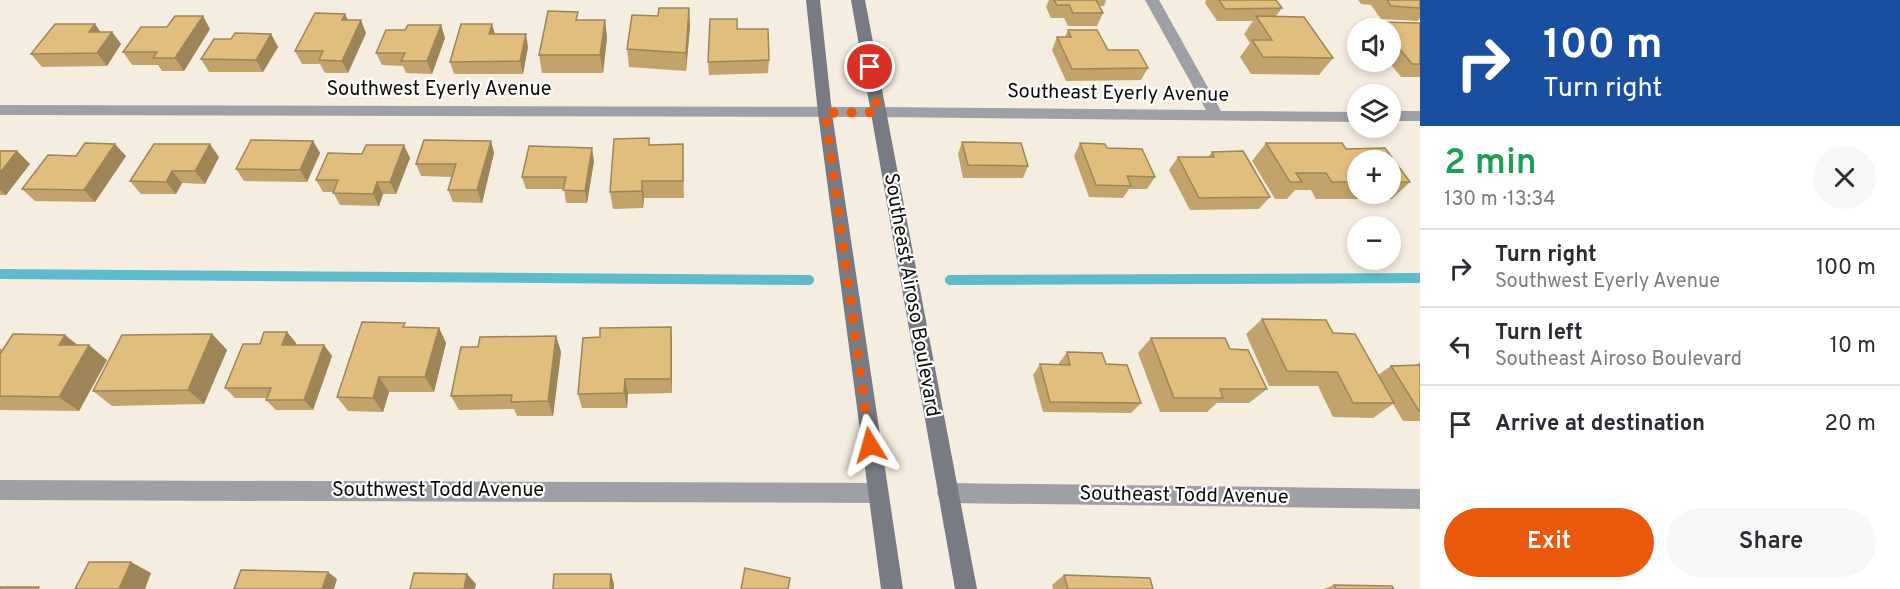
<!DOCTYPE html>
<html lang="en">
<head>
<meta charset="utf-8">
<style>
	:root { --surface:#fff; --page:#f7f7f7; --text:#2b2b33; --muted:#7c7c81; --line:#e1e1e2; --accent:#ea580c }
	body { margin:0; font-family:Overpass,sans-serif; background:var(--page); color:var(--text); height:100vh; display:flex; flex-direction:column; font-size:22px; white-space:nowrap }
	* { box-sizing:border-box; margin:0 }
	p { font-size:20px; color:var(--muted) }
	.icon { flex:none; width:33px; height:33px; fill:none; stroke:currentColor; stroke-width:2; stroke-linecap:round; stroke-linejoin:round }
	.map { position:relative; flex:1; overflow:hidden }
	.panel { display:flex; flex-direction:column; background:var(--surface); width:480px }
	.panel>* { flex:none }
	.guide { background:#1a4fa0; color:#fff; overflow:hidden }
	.tools { position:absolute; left:1347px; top:18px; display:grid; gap:12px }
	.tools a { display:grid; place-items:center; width:54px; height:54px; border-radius:50%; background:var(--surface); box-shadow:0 3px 9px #0003; font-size:30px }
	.pin { position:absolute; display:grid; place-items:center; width:51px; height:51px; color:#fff; margin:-26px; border:3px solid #fff; border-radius:50%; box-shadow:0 2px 6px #0007 }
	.me { position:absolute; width:66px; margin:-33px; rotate:352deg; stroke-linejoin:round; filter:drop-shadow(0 0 4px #0008) }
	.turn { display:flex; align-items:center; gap:21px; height:126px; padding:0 24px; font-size:27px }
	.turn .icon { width:78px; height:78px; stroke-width:2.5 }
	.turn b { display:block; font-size:42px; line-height:51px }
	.round { display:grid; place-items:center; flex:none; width:63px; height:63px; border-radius:32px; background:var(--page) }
	.head { display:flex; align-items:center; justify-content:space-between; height:102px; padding:0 24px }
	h1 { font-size:36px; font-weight:600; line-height:45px; color:#1e9e55 }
	.primary-button { display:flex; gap:12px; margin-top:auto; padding:12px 24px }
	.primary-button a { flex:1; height:69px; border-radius:36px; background:var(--accent); color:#fff; font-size:24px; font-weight:600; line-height:69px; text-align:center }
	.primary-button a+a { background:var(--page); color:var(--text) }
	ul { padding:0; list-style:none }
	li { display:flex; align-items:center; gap:18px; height:78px; padding:0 24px; border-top:2px solid var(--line) }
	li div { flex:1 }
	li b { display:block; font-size:22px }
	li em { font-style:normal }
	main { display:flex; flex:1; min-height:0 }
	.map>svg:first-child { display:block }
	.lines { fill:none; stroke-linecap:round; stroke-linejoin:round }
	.stream { stroke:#5ebbca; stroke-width:10 }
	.street { fill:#9fa0a6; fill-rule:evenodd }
	.secondary { fill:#797b84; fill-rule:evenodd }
	.wall { fill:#c2a36c; fill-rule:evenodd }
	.shaded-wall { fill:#9e8558 }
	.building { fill:#e1be7e; stroke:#9e8558; stroke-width:1.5 }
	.route { stroke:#ea580c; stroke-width:10; stroke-dasharray:0 18 }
	.labels { text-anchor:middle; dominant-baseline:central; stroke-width:4.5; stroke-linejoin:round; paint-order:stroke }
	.street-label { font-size:20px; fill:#0f0c08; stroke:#fff }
</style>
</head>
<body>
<main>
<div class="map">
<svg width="1420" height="589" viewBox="0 0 1420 589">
	<rect width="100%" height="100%" fill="#f5eddf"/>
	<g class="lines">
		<path class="stream" d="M 0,274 L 809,280
			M 950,280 L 1420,278"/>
		<path class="street" d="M 1145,0 L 1159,0 L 1221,111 L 1358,112 L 1358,122 L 878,117 L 0,115 L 0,105 L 878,107 L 1206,110 Z
			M 1390,111 L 1420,111 L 1420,121 L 1390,121 Z
			M 0,480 L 877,483 L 885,486 L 888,493 L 885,500 L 877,503 L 0,500 Z
			M 948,483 L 1420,489 L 1420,509 L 948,503 L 940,500 L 937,493 L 940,486 Z"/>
		<path class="secondary" d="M 806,0 L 820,0 L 832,113 L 903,589 L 881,589 L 818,113 Z
			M 851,0 L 865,0 L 977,589 L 955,589 Z"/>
	</g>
	<path class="wall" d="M 1049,0 L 1106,0 L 1104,6 L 1099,6 L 1103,13 L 1097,26 L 1068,26 L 1064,18 L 1051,18 L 1046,7 Z
		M 1206,0 L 1276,0 L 1282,8 L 1276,16 L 1333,58 L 1319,75 L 1251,74 L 1240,57 L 1250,43 L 1244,34 L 1253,21 L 1217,21 L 1205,3 Z
		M 1358,0 L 1420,0 L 1420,18 L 1418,21 L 1381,19 L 1371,5 L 1361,4 Z
		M 689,8 L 690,26 L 686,71 L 629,67 L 627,49 L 658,16 Z
		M 345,14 L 348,20 L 366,33 L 348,73 L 325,73 L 320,64 L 302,64 L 295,51 Z
		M 579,20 L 605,20 L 607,38 L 603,73 L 542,73 L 539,55 Z
		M 1379,22 L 1420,23 L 1420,77 L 1401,77 L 1389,62 L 1390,62 L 1390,28 L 1374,28 Z
		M 441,25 L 445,38 L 432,74 L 406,73 L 403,66 L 382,65 L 376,53 L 405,30 Z
		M 210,29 L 184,71 L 162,71 L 158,65 L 132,65 L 123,52 Z
		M 737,29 L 769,60 L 768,73 L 709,75 L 708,62 Z
		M 1068,30 L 1108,50 L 1148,68 L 1141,80 L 1066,81 L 1052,50 L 1057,37 L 1065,37 Z
		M 101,32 L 112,32 L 121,44 L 107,66 L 42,67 L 31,54 Z
		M 271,34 L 278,47 L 263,72 L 209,72 L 201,59 L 231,39 Z
		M 495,34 L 528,47 L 523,74 L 454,74 L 450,62 Z
		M 313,141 L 320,153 L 307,182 L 244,181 L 236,169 Z
		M 491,141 L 494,153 L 482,203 L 453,202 L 448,190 L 452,177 L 421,176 L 416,164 Z
		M 962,142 L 1028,166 L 1023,178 L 963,178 L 958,154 Z
		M 1080,143 L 1107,148 L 1155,177 L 1147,189 L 1129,189 L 1123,198 L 1089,197 L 1074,156 Z
		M 1266,143 L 1342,143 L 1346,149 L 1385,148 L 1410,182 L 1392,199 L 1316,199 L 1311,190 L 1295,190 L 1287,199 L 1275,199 L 1252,161 ZM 1358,160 L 1390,160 L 1390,194 L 1358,194 Z
		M 649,145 L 683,162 L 684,198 L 644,198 L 643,208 L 613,209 L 610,192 Z
		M 0,150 L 17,151 L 30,164 L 6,195 L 0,195 Z
		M 1212,152 L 1270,197 L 1259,209 L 1190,210 L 1169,170 L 1178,157 L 1208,157 Z
		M 126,156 L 95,202 L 35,201 L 22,189 Z
		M 219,157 L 205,184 L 182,183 L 176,194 L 141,194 L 130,181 Z
		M 410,158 L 396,194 L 383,194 L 379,206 L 340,205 L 333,192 L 323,192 L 316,180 Z
		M 594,161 L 587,203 L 566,203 L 564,189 L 526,189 L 522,177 Z
		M 1262,319 L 1333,333 L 1378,375 L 1391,366 L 1415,366 L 1420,362 L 1420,421 L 1403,421 L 1393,404 L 1373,418 L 1333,417 L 1318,386 L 1269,386 L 1246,334 Z
		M 408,327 L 439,328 L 446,343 L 434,392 L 389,392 L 383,412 L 348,411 L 337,397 Z
		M 671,327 L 672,342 L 672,393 L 628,394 L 627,408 L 582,408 L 578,394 L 600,337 Z
		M 287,332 L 296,343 L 295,345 L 324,345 L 332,356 L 313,410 L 276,410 L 266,400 L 267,398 L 235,398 L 225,388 L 260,344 Z
		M 212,334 L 227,350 L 204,404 L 112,406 L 93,391 Z
		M 556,336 L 561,352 L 553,416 L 517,416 L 514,409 L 459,410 L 451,396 L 478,347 Z
		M 1151,338 L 1230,349 L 1267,389 L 1249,403 L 1217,403 L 1207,412 L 1160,412 L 1138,353 Z
		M 78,345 L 107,360 L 79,411 L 0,410 L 0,348 L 2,350 Z
		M 1067,352 L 1106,364 L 1141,403 L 1131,413 L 1043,412 L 1033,375 L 1040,364 L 1059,365 L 1059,363 Z
		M 1064,575 L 1153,589 L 1053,589 L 1052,585 Z
		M 1334,585 L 1394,589 L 1324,589 Z"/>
	<path class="shaded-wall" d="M 689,8 L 690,26 L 686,71 L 686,53 Z
		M 345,14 L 350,26 L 342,20 Z
		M 203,16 L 210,29 L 184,71 L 175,58 Z
		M 361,20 L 366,33 L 348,73 L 342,61 Z
		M 605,20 L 607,38 L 603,73 L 600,55 Z
		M 95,24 L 104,37 L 89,32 Z
		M 492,24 L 496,37 L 489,34 Z
		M 441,25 L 445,38 L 432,74 L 427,61 Z
		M 112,32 L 121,44 L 107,66 L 97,53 Z
		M 271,34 L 278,47 L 263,72 L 256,60 Z
		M 526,34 L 528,47 L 523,74 L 520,61 Z
		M 313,141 L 320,153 L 307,182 L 300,170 Z
		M 491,141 L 494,153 L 482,203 L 477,190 Z
		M 115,144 L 126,156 L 95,202 L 84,190 Z
		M 210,144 L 219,157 L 205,184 L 195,171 Z
		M 404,145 L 410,158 L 396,194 L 390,182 Z
		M 592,148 L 594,161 L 587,203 L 585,191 Z
		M 17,151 L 30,164 L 6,195 L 0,190 L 0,173 Z
		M 172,171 L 182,183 L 176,194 L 166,182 Z
		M 642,181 L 644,198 L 643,208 L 642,191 Z
		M 377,182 L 383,194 L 379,206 L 373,194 Z
		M 671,327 L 672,342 L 672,393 L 671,379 Z
		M 439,328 L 446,343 L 434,392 L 425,377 Z
		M 287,332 L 296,343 L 291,356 L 282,345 Z
		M 212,334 L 227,350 L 204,404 L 188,390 Z
		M 65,335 L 84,350 L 59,345 Z
		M 556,336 L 561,352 L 553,416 L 548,401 Z
		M 89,345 L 107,360 L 79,411 L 59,397 Z
		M 324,345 L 332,356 L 313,410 L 304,400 Z
		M 379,377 L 389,392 L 383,412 L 373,398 Z
		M 625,379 L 628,394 L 627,408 L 624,393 Z
		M 131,562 L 151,573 L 145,589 L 119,589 Z
		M 328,572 L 337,579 L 334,589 L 322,589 Z
		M 467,574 L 476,584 L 475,589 L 464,589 Z
		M 611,574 L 614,584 L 614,589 L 610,589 Z"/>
	<path class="building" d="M 1054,0 L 1096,0 L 1103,13 L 1073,13 L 1069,5 L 1057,5 Z
		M 1219,0 L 1276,0 L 1282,8 L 1225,9 Z
		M 1387,0 L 1420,0 L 1420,8 L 1391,6 Z
		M 659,8 L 689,8 L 686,53 L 627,49 L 632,15 L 658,16 Z
		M 548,11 L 578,12 L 576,20 L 605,20 L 600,55 L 539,55 Z
		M 315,13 L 345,14 L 342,20 L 361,20 L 342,61 L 319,60 L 323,51 L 295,51 Z
		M 175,16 L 203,16 L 175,58 L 153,58 L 157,52 L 123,52 L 141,27 L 167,27 Z
		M 1256,16 L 1304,17 L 1333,58 L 1263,57 L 1252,40 L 1272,40 Z
		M 710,19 L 737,19 L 737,29 L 768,29 L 769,60 L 708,62 Z
		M 1379,22 L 1420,23 L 1420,64 L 1412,64 L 1390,37 L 1390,28 L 1384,28 Z
		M 55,24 L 95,24 L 89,32 L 112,32 L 97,53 L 31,54 Z
		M 461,24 L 492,24 L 489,34 L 526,34 L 520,61 L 450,62 Z
		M 408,25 L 441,25 L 427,61 L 401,61 L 405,53 L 376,53 L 386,30 L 405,30 Z
		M 1068,30 L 1097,30 L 1108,50 L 1138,50 L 1148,68 L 1072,69 L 1057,37 L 1071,37 Z
		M 235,33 L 271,34 L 256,60 L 201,59 L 214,39 L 231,39 Z
		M 649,138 L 649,145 L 683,144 L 683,181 L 642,181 L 642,191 L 610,192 L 614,139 Z
		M 251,140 L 313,141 L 300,170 L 236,169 Z
		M 424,140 L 491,141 L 477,190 L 448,190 L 456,164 L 416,164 Z
		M 962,142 L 1021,143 L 1028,166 L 968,165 Z
		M 85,143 L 115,144 L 84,190 L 22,189 L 48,155 L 76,156 Z
		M 1080,143 L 1105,144 L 1107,148 L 1142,149 L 1155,177 L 1127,176 L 1131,186 L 1096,185 Z
		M 1266,143 L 1342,143 L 1346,149 L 1385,148 L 1410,182 L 1390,182 L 1390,160 L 1358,160 L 1358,182 L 1332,182 L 1326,173 L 1296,173 L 1302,182 L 1290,182 Z
		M 154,144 L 210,144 L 195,171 L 172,171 L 166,182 L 130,181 Z
		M 366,145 L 404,145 L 390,182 L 377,182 L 373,194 L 333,193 L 338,180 L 316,180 L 328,153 L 362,154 Z
		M 529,146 L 592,148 L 585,191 L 563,190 L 566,177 L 522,177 Z
		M 0,151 L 17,151 L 0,173 Z
		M 1243,151 L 1270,197 L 1199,198 L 1178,157 L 1214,157 L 1212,152 Z
		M 1262,319 L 1326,320 L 1333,333 L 1355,334 L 1394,403 L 1353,403 L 1337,372 L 1287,371 Z
		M 362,322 L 405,323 L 403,327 L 439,328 L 425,377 L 379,377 L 373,398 L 337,397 Z
		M 671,327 L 671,379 L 625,379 L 624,393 L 578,394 L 583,338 L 600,337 L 600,328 Z
		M 264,332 L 287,332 L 282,345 L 324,345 L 304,400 L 266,400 L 271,388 L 225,388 L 243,344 L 260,344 Z
		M 13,334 L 65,335 L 59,345 L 89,345 L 59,397 L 0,396 L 0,354 Z
		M 212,334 L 188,390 L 93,391 L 122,335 Z
		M 556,336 L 548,401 L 511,402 L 512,395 L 451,396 L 461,347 L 478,347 L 480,337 Z
		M 1151,338 L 1225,338 L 1230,349 L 1248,350 L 1267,389 L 1220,389 L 1223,398 L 1174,398 Z
		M 1067,352 L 1102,353 L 1106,364 L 1127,365 L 1141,403 L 1050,402 L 1040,364 L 1070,365 Z
		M 1420,365 L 1420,411 L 1419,411 L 1391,366 Z
		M 89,562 L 131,562 L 119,589 L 75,589 Z
		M 745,568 L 790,578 L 788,589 L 741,589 Z
		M 241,570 L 328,572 L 322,589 L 234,589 Z
		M 414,573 L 467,574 L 464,589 L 410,589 Z
		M 554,574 L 611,574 L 610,589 L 553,589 Z
		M 1064,575 L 1150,578 L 1153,589 L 1068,589 Z
		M 1334,585 L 1392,586 L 1394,589 L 1336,589 Z
		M 0,587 L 39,587 L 38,589 L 0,589 Z"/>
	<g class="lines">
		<path class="route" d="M 870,67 L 878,112 L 825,113 L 870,445"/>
	</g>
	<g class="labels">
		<g class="street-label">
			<text x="439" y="90">Southwest Eyerly Avenue</text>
			<text transform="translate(1118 94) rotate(1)">Southeast Eyerly Avenue</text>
			<text transform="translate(911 295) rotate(80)">Southeast Airoso Boulevard</text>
			<text x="438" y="491">Southwest Todd Avenue</text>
			<text transform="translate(1184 496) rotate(1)">Southeast Todd Avenue</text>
		</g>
	</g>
</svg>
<div class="tools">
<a><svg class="icon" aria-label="sound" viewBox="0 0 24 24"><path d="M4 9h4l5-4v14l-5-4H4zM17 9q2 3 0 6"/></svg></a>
<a><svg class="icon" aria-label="layers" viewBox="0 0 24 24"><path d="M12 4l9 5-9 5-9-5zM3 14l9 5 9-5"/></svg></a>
<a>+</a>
<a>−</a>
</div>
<div class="pin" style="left:870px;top:67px;background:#d93025"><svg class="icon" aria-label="arrive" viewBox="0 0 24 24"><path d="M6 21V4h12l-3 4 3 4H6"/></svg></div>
<svg class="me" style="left:870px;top:445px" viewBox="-20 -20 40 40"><path d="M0-17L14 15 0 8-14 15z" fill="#ea580c" stroke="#fff" stroke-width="4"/></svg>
</div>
<section class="panel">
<div class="guide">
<div class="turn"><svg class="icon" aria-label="right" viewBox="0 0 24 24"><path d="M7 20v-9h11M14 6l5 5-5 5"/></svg><div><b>100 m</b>Turn right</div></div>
</div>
<div class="head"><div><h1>2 min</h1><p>130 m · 13:34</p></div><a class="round"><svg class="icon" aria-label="close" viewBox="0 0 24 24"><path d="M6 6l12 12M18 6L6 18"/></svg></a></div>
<ul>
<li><svg class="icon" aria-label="right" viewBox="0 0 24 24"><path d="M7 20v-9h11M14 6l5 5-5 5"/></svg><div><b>Turn right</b><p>Southwest Eyerly Avenue</p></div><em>100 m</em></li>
<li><svg class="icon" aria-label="left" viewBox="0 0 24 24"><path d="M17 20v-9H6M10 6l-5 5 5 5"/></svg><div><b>Turn left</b><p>Southeast Airoso Boulevard</p></div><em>10 m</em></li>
<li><svg class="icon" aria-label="arrive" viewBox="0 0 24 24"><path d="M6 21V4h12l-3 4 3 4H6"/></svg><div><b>Arrive at destination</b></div><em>20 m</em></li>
</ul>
<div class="primary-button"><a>Exit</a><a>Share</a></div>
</section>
</main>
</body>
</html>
